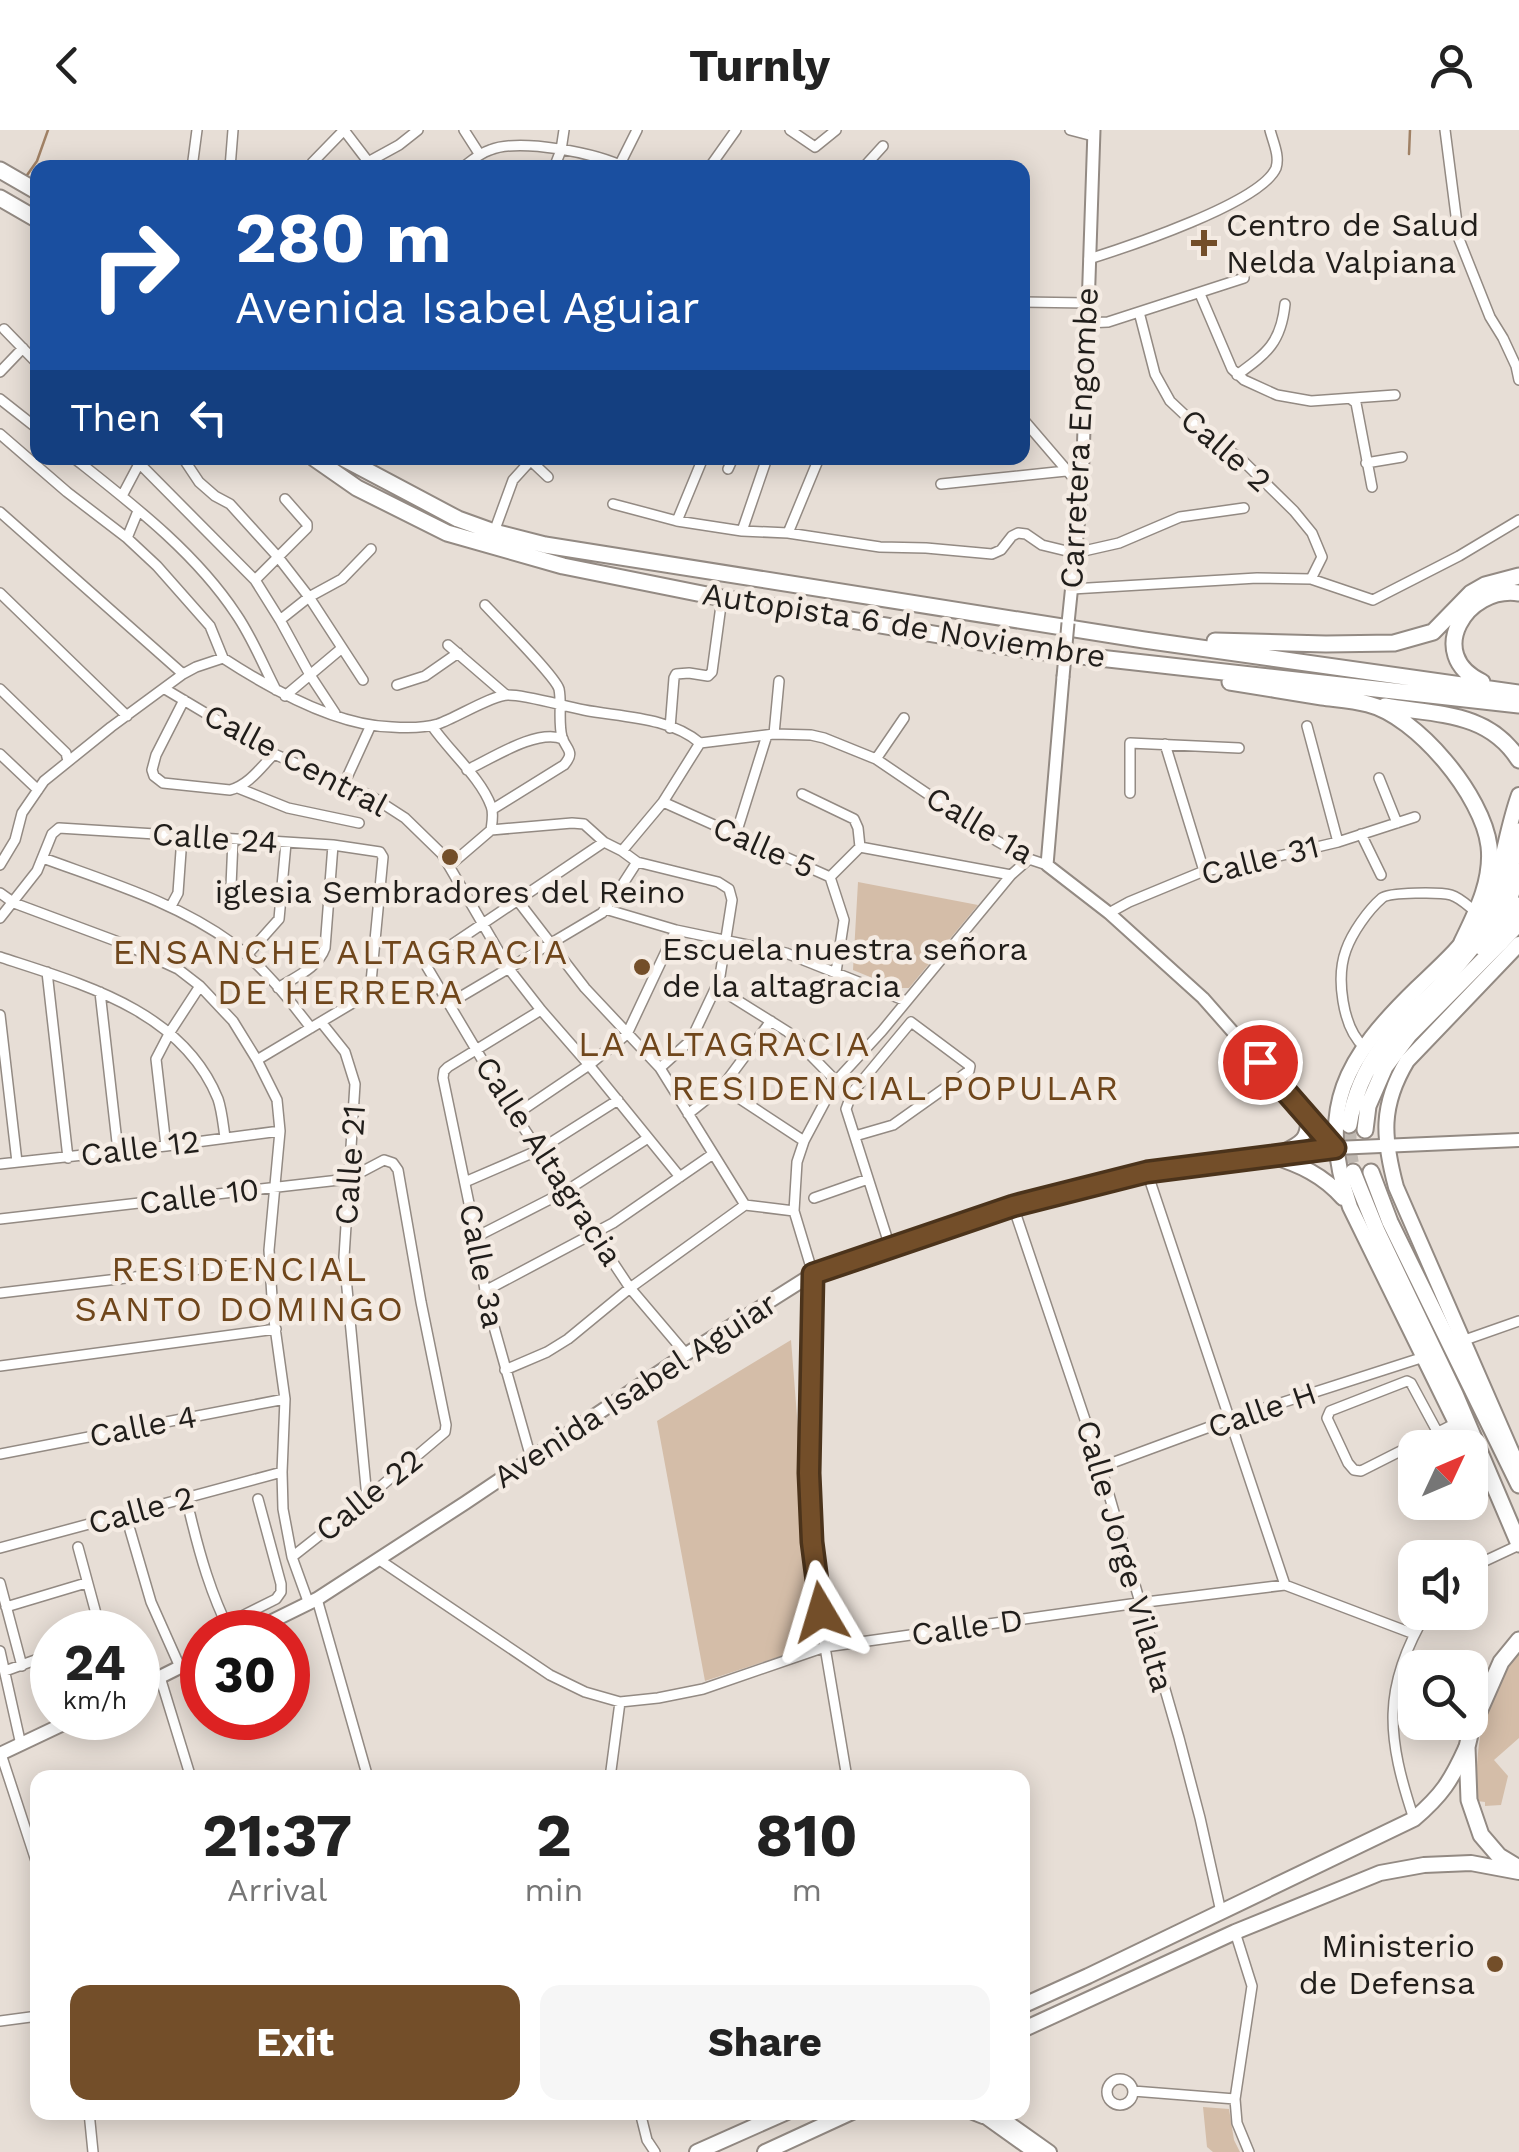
<!DOCTYPE html>
<html lang="en">
<head>
<meta charset="utf-8">
<style>
	:root { --surface:#fff; --page:#f6f6f6; --text:#222; --muted:#767676; --accent:#734e29 }
	body { margin:0; font-family:"Work Sans",sans-serif; background:var(--page); color:var(--text); height:100vh; display:flex; flex-direction:column; font-size:38px; white-space:nowrap }
	* { box-sizing:border-box; margin:0 }
	p { font-size:32px; color:var(--muted) }
	.icon { flex:none; width:55px; height:55px; fill:none; stroke:currentColor; stroke-width:2; stroke-linecap:round; stroke-linejoin:round }
	.map { position:relative; flex:1; overflow:hidden }
	.details { position:absolute; left:30px; top:1640px; width:1000px; height:350px; display:flex; flex-direction:column; background:var(--surface); border-radius:20px; box-shadow:0 5px 25px #0003 }
	.details>* { flex:none }
	.banner { position:absolute; left:30px; top:30px; width:1000px; height:305px; border-radius:20px; box-shadow:0 5px 25px #0003; background:#1a4fa0; color:#fff; overflow:hidden }
	.needle { width:65px; rotate:46deg }
	.controls { position:absolute; left:1398px; top:1300px; display:grid; gap:20px }
	.controls a { display:grid; place-items:center; width:90px; height:90px; border-radius:20px; background:var(--surface); box-shadow:0 5px 25px #0003; font-size:50px }
	.speed { position:absolute; left:30px; top:1480px; display:flex; gap:20px; font-size:50px; font-weight:700; text-align:center }
	.speed>* { display:grid; place-content:center; width:130px; height:130px; border-radius:50%; background:var(--surface); box-shadow:0 5px 25px #0003; line-height:1 }
	.speed small { font-size:25px; font-weight:400 }
	.speed .limit { border:15px solid #d22; background:#fff; color:#111 }
	.pin { position:absolute; display:grid; place-items:center; width:85px; height:85px; color:#fff; margin:-42px; border:5px solid #fff; border-radius:50%; box-shadow:0 2px 10px #0007 }
	.me { position:absolute; width:110px; margin:-55px; rotate:353deg; stroke-linejoin:round; filter:drop-shadow(0 0 8px #0008) }
	.turn { display:flex; align-items:center; gap:35px; height:210px; padding:0 40px; font-size:45px }
	.turn .icon { width:130px; height:130px; stroke-width:2.5 }
	.turn b { display:block; font-size:70px; line-height:85px }
	.then { display:flex; align-items:center; height:95px; padding:0 40px; background:#0003; gap:20px; font-size:38px }
	.eta { display:flex; justify-content:space-evenly; align-items:center; height:170px; text-align:center }
	.eta b { font-size:60px; font-weight:700; line-height:70px }
	.primary-button { display:flex; gap:20px; margin-top:auto; padding:20px 40px }
	.primary-button a { flex:1; height:115px; border-radius:20px; background:var(--accent); color:#fff; font-size:40px; font-weight:700; line-height:115px; text-align:center }
	.primary-button a+a { background:var(--page); color:var(--text) }
	header { display:flex; justify-content:space-between; align-items:center; height:130px; padding:0 40px; background:var(--surface); font-size:45px; font-weight:700 }
	.map>svg:first-child { display:block }
	.green { fill:#d4bda8 }
	.lines { fill:none; stroke-linecap:round; stroke-linejoin:round }
	.stream { stroke:#a08165; stroke-width:2.5 }
	.trunk-tunnel { stroke:#bfb8b1; stroke-width:15; stroke-dasharray:15 8; stroke-linecap:butt }
	.minor-casing { stroke:#938a83; stroke-width:12 }
	.tertiary-casing { stroke:#938a83; stroke-width:15 }
	.secondary-casing { stroke:#938a83; stroke-width:16 }
	.primary-casing { stroke:#938a83; stroke-width:18 }
	.trunk-casing { stroke:#938a83; stroke-width:19 }
	.motorway-casing { stroke:#938a83; stroke-width:19 }
	.minor { stroke:#fff; stroke-width:9 }
	.tertiary { stroke:#fff; stroke-width:11 }
	.secondary { stroke:#fff; stroke-width:12 }
	.primary { stroke:#fff; stroke-width:14 }
	.trunk { stroke:#fff; stroke-width:15 }
	.motorway { stroke:#fff; stroke-width:15 }
	.tertiary-bridge-casing { stroke:#938a83; stroke-width:15; stroke-linecap:butt }
	.tertiary-bridge { stroke:#fff; stroke-width:11 }
	.route-casing { stroke:#4b331b; stroke-width:25 }
	.route { stroke:#734e29; stroke-width:18 }
	.poi-dot { fill:#734e29; stroke:#f4ebe3; stroke-width:4 }
	.labels { text-anchor:middle; dominant-baseline:central; stroke-width:9; stroke-linejoin:round; paint-order:stroke }
	.poi-label { font-size:32px; fill:#211e1b; stroke:#f4ebe3; text-anchor:start }
	.street-label { font-size:32px; fill:#211e1b; stroke:#f4ebe3 }
	.neighbourhood-label { font-size:35px; letter-spacing:2.5px; fill:#6f461b; stroke:#f4ebe3 }
</style>
</head>
<body>
<header><svg class="icon" aria-label="back" viewBox="0 0 24 24"><path d="M15 5l-7 7 7 7"/></svg>Turnly<svg class="icon" aria-label="person" viewBox="0 0 24 24"><circle cx="12" cy="8" r="4"/><path d="M4 21q1-7 8-7t8 7"/></svg></header>
<div class="map">
<svg width="1519" height="2022" viewBox="0 0 1519 2022">
	<rect width="100%" height="100%" fill="#e7ded6"/>
	<path class="green" d="M 858,752 L 978,775 L 909,858 L 897,858 L 853,840 Z
		M 791,1210 L 815,1515 L 705,1551 L 657,1291 Z
		M 1519,1521 L 1519,1608 L 1494,1630 L 1508,1646 L 1501,1675 L 1485,1676 L 1485,1672 L 1477,1671 C 1475,1614 1482,1566 1519,1521 Z
		M 1203,1977 L 1229,1979 L 1234,2010 L 1240,2022 L 1213,2022 L 1207,2017 Z"/>
	<g class="lines">
		<path class="stream" d="M 1409,24 L 1410,0
			M 25,48 L 37,31 L 48,0"/>
		<path class="trunk-tunnel" d="M 1349,995 L 1349,1020 L 1353,1042"/>
		<g class="minor-casing">
			<path id="minor" d="M 344,0 L 373,38
				M 464,0 L 480,25
				M 790,0 L 815,17 L 836,0
				M 1070,0 L 1093,6
				M 1445,0 L 1459,109 L 1490,187 L 1503,208 L 1516,236 L 1519,250
				M 368,32 L 399,15 L 418,0
				M 312,33 L 344,0
				M 620,34 L 637,0
				M 192,38 L 197,0
				M 230,38 L 233,0
				M 462,38 C 471,31 480,23 490,20 C 520,8 598,23 626,38
				M 554,38 L 561,20 L 564,0
				M 709,38 L 736,0
				M 863,38 L 883,16
				M 1089,129 C 1127,117 1261,73 1276,38 C 1280,26 1273,12 1270,0
				M 1200,164 L 1232,239 L 1244,250 L 1277,265 L 1311,271 L 1395,265
				M 1022,172 L 1088,173
				M 1139,182 L 1155,244 L 1170,271 L 1204,303 L 1241,329 L 1294,381 L 1312,403 L 1322,427 L 1311,449
				M 1086,193 L 1108,192 L 1244,148
				M 4,199 L 38,234
				M 0,242 L 23,218
				M 1237,245 C 1267,223 1281,213 1285,174
				M 0,269 L 38,299
				M 1351,269 L 1356,273 L 1372,357
				M 1022,288 L 1082,358
				M 0,304 L 67,362 L 127,408 L 157,436 L 210,496 L 223,528
				M 74,328 C 132,374 195,422 236,484 C 252,507 263,535 276,560
				M 134,328 L 255,450 L 280,490 L 310,545 L 335,583
				M 183,328 L 199,352 L 215,366 L 230,374 L 278,427 L 309,467 L 363,550
				M 530,330 L 548,347
				M 1366,333 L 1402,327
				M 728,339 L 733,328
				M 941,354 L 1066,341
				M 122,366 L 141,330
				M 613,374 L 677,391 L 742,401 L 788,403 L 880,417 L 926,418 L 992,424 L 1001,420 L 1012,406 L 1018,403 L 1026,404 L 1042,415 L 1075,423 L 1119,413 L 1180,387 L 1244,378
				M 0,382 L 183,544
				M 677,391 L 703,328
				M 742,401 L 767,328
				M 494,402 L 513,350 L 533,328
				M 788,403 L 819,328
				M 127,408 L 138,381
				M 255,450 L 307,398 L 307,394 L 285,369
				M 1072,459 L 1257,448 L 1311,449 L 1373,470 L 1459,426 L 1519,390
				M 0,463 L 127,586
				M 485,475 C 498,489 555,546 559,559 C 562,574 558,592 562,607 C 566,620 576,621 564,635 L 493,679
				M 280,490 L 309,467 L 342,449 L 371,419
				M 448,515 L 506,565
				M 397,555 L 425,546 L 458,523
				M 0,559 L 66,623 L 68,631
				M 165,559 L 274,624 L 371,666 L 405,688 L 442,724 L 509,839 L 541,880 L 589,935 L 680,1047
				M 285,566 L 342,518
				M 184,570 L 156,625 L 152,640 L 154,646 L 163,653 L 230,660 C 249,655 261,637 274,624
				M 432,596 C 449,621 481,648 491,676 C 494,683 492,692 491,700
				M 1307,596 L 1338,712
				M 670,598 L 674,548 L 676,544 L 689,543 L 708,546 L 712,542 L 722,468
				M 774,604 L 779,551
				M 700,613 L 774,604 L 811,605 L 824,608 L 876,629 L 997,711 L 1029,729 L 1047,735
				M 1165,614 L 1204,741
				M 0,624 L 38,660
				M 876,629 L 904,588
				M 467,640 C 491,629 537,598 563,609
				M 1379,648 L 1397,693
				M 344,654 L 371,595
				M 238,658 L 288,678 L 359,693
				M 1130,663 L 1130,613 L 1239,618
				M 802,664 L 854,689 L 858,698 L 860,717
				M 663,672 L 830,747 L 844,790 L 836,842
				M 736,704 L 767,605
				M 1361,704 L 1381,745
				M 604,712 L 429,830 L 427,837 L 515,985 L 630,1158 L 686,1224
				M 622,721 L 663,672 L 700,613
				M 43,728 C 108,752 176,772 232,813 C 263,836 288,868 311,898
				M 0,735 L 15,710 L 22,683 L 44,651 L 111,597 L 183,544 L 196,537 L 223,528 C 269,558 336,596 392,597 C 406,598 424,598 438,594 C 456,588 492,565 508,565 C 527,565 563,576 584,580 C 620,587 670,587 700,613
				M 449,736 L 491,700 L 572,693 L 584,694 L 604,712 L 622,721 L 637,732 L 718,752 L 729,759 L 732,770 L 720,846 L 716,857 L 691,910 L 660,938
				M 830,747 L 860,717 L 1011,745
				M 231,756 L 233,710
				M 0,763 L 14,773 L 124,814 L 178,839 L 200,856 L 233,891 L 257,930 L 277,970 L 280,1001 L 269,1120 L 273,1183 L 285,1269 L 282,1342 L 283,1379 L 292,1427 L 309,1474
				M 518,771 L 585,858 L 660,938 L 745,1075
				M 171,776 L 178,763 L 182,707
				M 605,779 L 676,800 L 786,823 L 906,871
				M 1109,783 L 1129,772 L 1204,741 L 1245,734 L 1338,712 L 1415,687
				M 0,788 L 37,741 L 52,704 L 59,698 L 333,715 L 380,722 L 383,727 L 371,852 L 368,860 L 361,868 L 257,930
				M 247,825 L 279,789 L 286,713
				M 0,827 C 82,854 182,880 218,969 C 222,981 223,994 225,1007
				M 47,842 L 68,1028
				M 716,857 L 788,902 L 836,951
				M 278,858 C 295,847 318,838 325,818 L 333,715
				M 100,862 L 118,1021
				M 450,873 L 602,783 L 619,760 L 637,732
				M 0,885 L 17,1032
				M 321,892 L 345,922 L 355,954 L 344,1127 L 367,1368
				M 1364,917 C 1342,897 1336,847 1346,820 C 1352,803 1368,780 1382,768 C 1389,762 1441,762 1451,765 C 1461,768 1469,777 1477,783
				M 722,957 L 804,1011
				M 688,984 L 722,957 L 771,891
				M 515,985 L 589,935 L 627,904 L 676,800
				M 855,1006 L 893,995 L 969,941 L 970,936 L 911,892 L 852,963 L 846,979 L 890,1117
				M 166,1016 L 156,929 L 170,902 L 200,856
				M 0,1034 L 166,1016 L 280,1001
				M 1147,1042 L 1285,1455
				M 465,1052 L 539,1020 L 618,970
				M 814,1068 L 868,1049
				M 745,1075 L 794,1081
				M 1013,1076 L 1101,1337 L 1179,1608 L 1200,1688 L 1221,1782
				M 0,1089 L 348,1049 L 384,1030 L 393,1033 L 398,1040 L 421,1172 L 446,1295 L 445,1302 L 367,1368 L 292,1427
				M 476,1107 L 566,1061 L 648,1008
				M 485,1161 L 613,1093 L 713,1024
				M 0,1163 L 269,1131
				M 1462,1211 L 1519,1191
				M 0,1236 L 276,1199
				M 505,1240 L 547,1222 L 568,1209 L 630,1158 L 745,1075
				M 1438,1303 L 1411,1253 L 1407,1251 L 1330,1281 L 1327,1288 L 1348,1333 L 1354,1340 L 1361,1341 L 1456,1293
				M 0,1324 L 285,1269
				M 531,1328 L 487,1172 L 476,1107 L 443,948 L 444,941 L 448,937 L 541,880
				M 1101,1337 L 1231,1289 L 1424,1227
				M 190,1384 C 200,1426 211,1464 230,1502
				M 130,1400 L 151,1472 L 180,1537
				M 78,1417 L 101,1502
				M 0,1418 L 282,1342
				M 378,1429 L 550,1545 L 585,1562 L 620,1572 L 658,1568 L 703,1559 L 825,1517 L 1138,1473 L 1285,1455 L 1414,1504
				M 1470,1438 L 1519,1415
				M 0,1453 L 22,1536
				M 317,1469 L 368,1648
				M 6,1477 L 86,1453
				M 226,1494 L 276,1469 L 281,1462 L 281,1454 L 258,1369
				M 0,1521 L 21,1615
				M 5,1541 L 52,1524
				M 160,1547 L 191,1648
				M 1,1624 L 38,1737
				M 610,1648 L 620,1572
				M 847,1648 L 825,1517 L 812,1413 L 809,1343 L 813,1144 L 794,1081 L 797,1032 L 804,1011 L 836,951 L 882,901 L 1011,745 L 1029,729
				M 1414,1689 C 1387,1608 1381,1558 1427,1482
				M 1235,1802 L 1252,1856 L 1235,1969 L 1237,1993 L 1249,2022
				M 0,1891 L 38,1886
				M1107 1962a13 13 0 1 1 26 0a13 13 0 1 1-26 0Z
				M 1133,1961 L 1235,1969
				M 89,1982 L 93,2022
				M 640,1982 L 647,2010 L 655,2022"/>
		</g>
		<g class="tertiary-casing">
			<path id="tertiary" d="M 1068,493 L 1082,358 L 1094,0
				M 1063,547 L 1047,735 L 1109,783 L 1203,868 L 1335,1018
				M 1276,1024 C 1298,1013 1309,1011 1306,985"/>
		</g>
		<g class="secondary-casing">
			<path id="secondary" d="M 250,1502 L 317,1469 L 465,1373 L 686,1224 L 813,1144 L 1013,1076 L 1147,1042 L 1335,1018 L 1519,1010
				M 138,1558 L 202,1526
				M 0,1624 L 76,1588
				M 995,1983 L 1050,2022
				M 985,1987 L 1034,2022"/>
		</g>
		<g class="primary-casing">
			<path id="primary" d="M 1519,814 L 1407,931 C 1380,976 1383,1008 1396,1057 L 1519,1339
				M 1272,1026 C 1300,1035 1323,1045 1343,1068
				M 1475,1324 L 1456,1293 L 1350,1077 C 1316,977 1345,928 1417,858 C 1439,837 1463,816 1479,790 C 1502,752 1504,706 1519,665
				M 1022,1876 L 1088,1846 L 1414,1689 C 1442,1665 1451,1651 1466,1618
				M 1022,1900 L 1235,1802 L 1380,1743 L 1424,1735 L 1471,1733 L 1519,1742
				M 973,1982 L 983,1986
				M 999,1982 L 1001,1988
				M 697,2022 L 787,1982
				M 765,2022 L 852,1982"/>
		</g>
		<g class="trunk-casing">
			<path id="trunk" d="M 1481,817 L 1505,782 L 1519,741
				M 1349,995 C 1360,928 1399,894 1446,850
				M 1365,1000 L 1368,976 L 1385,937 L 1409,905 L 1500,813 L 1519,775
				M 1353,1042 L 1377,1101 L 1455,1264 L 1519,1414
				M 1371,1042 L 1390,1092 L 1519,1355
				M 1519,1510 L 1501,1532 L 1471,1600 L 1467,1617 L 1469,1670 L 1481,1705 L 1499,1726 L 1519,1738"/>
		</g>
		<g class="motorway-casing">
			<path id="motorway" d="M 0,40 L 38,62
				M 0,68 L 38,90
				M 314,328 L 357,358 L 447,403 L 563,436 L 722,468 L 1028,520 L 1519,575
				M 343,328 L 458,389 L 494,402 L 545,415 L 1144,510 L 1519,563
				M 1215,511 L 1326,514 L 1394,513 L 1433,502 L 1471,463 L 1485,455 L 1519,446
				M 1230,552 C 1261,557 1291,562 1322,567 C 1337,569 1353,570 1368,574 C 1417,586 1483,666 1489,716 C 1493,751 1476,783 1462,812
				M 1482,552 C 1424,525 1466,455 1519,463
				M 1385,576 C 1436,585 1488,581 1519,630
				M 1500,813 L 1519,793
				M 1438,858 C 1460,831 1489,803 1501,769 C 1509,748 1513,724 1519,701"/>
		</g>
		<use href="#minor" class="minor"/>
		<use href="#tertiary" class="tertiary"/>
		<use href="#secondary" class="secondary"/>
		<use href="#primary" class="primary"/>
		<use href="#trunk" class="trunk"/>
		<use href="#motorway" class="motorway"/>
		<g class="tertiary-bridge-casing">
			<path id="tertiary-bridge" d="M 1063,547 L 1068,493"/>
		</g>
		<use href="#tertiary-bridge" class="tertiary-bridge"/>
	</g>
	<g class="lines">
		<g class="route-casing">
			<path id="route" d="M 821,1482 L 812,1412 L 809,1343 L 813,1144 L 1013,1076 L 1147,1042 L 1335,1018 L 1260,932"/>
		</g>
		<use href="#route" class="route"/>
	</g>
	<g class="poi-dot">
		<path d="M1199 98h10v10h10v10h-10v10h-10v-10h-10v-10h10z"/>
		<circle cx="450" cy="727" r="10"/>
		<circle cx="642" cy="837" r="10"/>
		<circle cx="1495" cy="1834" r="10"/>
	</g>
	<g class="labels">
		<g class="poi-label">
			<text x="1226" y="95">Centro de Salud<tspan x="1226" dy="37">Nelda Valpiana</tspan></text>
			<text x="450" y="762" text-anchor="middle">iglesia Sembradores del Reino</text>
			<text x="662" y="819">Escuela nuestra señora<tspan x="662" dy="37">de la altagracia</tspan></text>
			<text x="1475" y="1816" text-anchor="end">Ministerio<tspan x="1475" dy="37">de Defensa</tspan></text>
		</g>
		<g class="street-label">
			<text transform="translate(1079 308) rotate(-87)">Carretera Engombe</text>
			<text transform="translate(1226 320) rotate(41)">Calle 2</text>
			<text transform="translate(904 495) rotate(9)">Autopista 6 de Noviembre</text>
			<text transform="translate(296 630) rotate(28)">Calle Central</text>
			<text transform="translate(980 695) rotate(31)">Calle 1a</text>
			<text transform="translate(215 708) rotate(4)">Calle 24</text>
			<text transform="translate(764 717) rotate(24)">Calle 5</text>
			<text transform="translate(1260 730) rotate(-14)">Calle 31</text>
			<text transform="translate(140 1018) rotate(-7)">Calle 12</text>
			<text transform="translate(549 1031) rotate(57)">Calle Altagracia</text>
			<text transform="translate(350 1035) rotate(-86)">Calle 21</text>
			<text transform="translate(199 1066) rotate(-7)">Calle 10</text>
			<text transform="translate(482 1136) rotate(79)">Calle 3a</text>
			<text transform="translate(635 1260) rotate(-33)">Avenida Isabel Aguiar</text>
			<text transform="translate(1262 1280) rotate(-19)">Calle H</text>
			<text transform="translate(143 1296) rotate(-11)">Calle 4</text>
			<text transform="translate(369 1365) rotate(-39)">Calle 22</text>
			<text transform="translate(141 1380) rotate(-15)">Calle 2</text>
			<text transform="translate(1125 1426) rotate(74)">Calle Jorge Vilalta</text>
			<text transform="translate(967 1497) rotate(-8)">Calle D</text>
		</g>
		<g class="neighbourhood-label">
			<text x="341" y="822">ENSANCHE ALTAGRACIA<tspan x="341" dy="40">DE HERRERA</tspan></text>
			<text x="725" y="914">LA ALTAGRACIA</text>
			<text x="896" y="958">RESIDENCIAL POPULAR</text>
			<text x="240" y="1139">RESIDENCIAL<tspan x="240" dy="40">SANTO DOMINGO</tspan></text>
		</g>
	</g>
</svg>
<div class="controls">
<a><svg class="needle" viewBox="-14 -14 28 28"><path d="M0-13l5 13h-10z" fill="#e53935"/><path d="M0 13l5-13h-10z" fill="#767676"/></svg></a>
<a><svg class="icon" aria-label="sound" viewBox="0 0 24 24"><path d="M4 9h4l5-4v14l-5-4H4zM17 9q2 3 0 6"/></svg></a>
<a><svg class="icon" aria-label="search" viewBox="0 0 24 24"><circle cx="10" cy="10" r="6"/><path d="M15 15l6 6"/></svg></a>
</div>
<div class="speed"><div>24<small>km/h</small></div><div class="limit">30</div></div>
<div class="pin" style="left:1260px;top:932px;background:#d93025"><svg class="icon" aria-label="arrive" viewBox="0 0 24 24"><path d="M6 21V4h12l-3 4 3 4H6"/></svg></div>
<svg class="me" style="left:821px;top:1482px" viewBox="-20 -20 40 40"><path d="M0-17L14 15 0 8-14 15z" fill="#734e29" stroke="#fff" stroke-width="4"/></svg>
<div class="banner">
<div class="turn"><svg class="icon" aria-label="right" viewBox="0 0 24 24"><path d="M7 20v-9h11M14 6l5 5-5 5"/></svg><div><b>280 m</b>Avenida Isabel Aguiar</div></div>
<div class="then">Then<svg class="icon" aria-label="left" viewBox="0 0 24 24"><path d="M17 20v-9H6M10 6l-5 5 5 5"/></svg></div>
</div>
<section class="details">
<div class="eta">
<div><b>21:37</b><p>Arrival</p></div>
<div><b>2</b><p>min</p></div>
<div><b>810</b><p>m</p></div>
</div>
<div class="primary-button"><a>Exit</a><a>Share</a></div>
</section>
</div>
</body>
</html>
